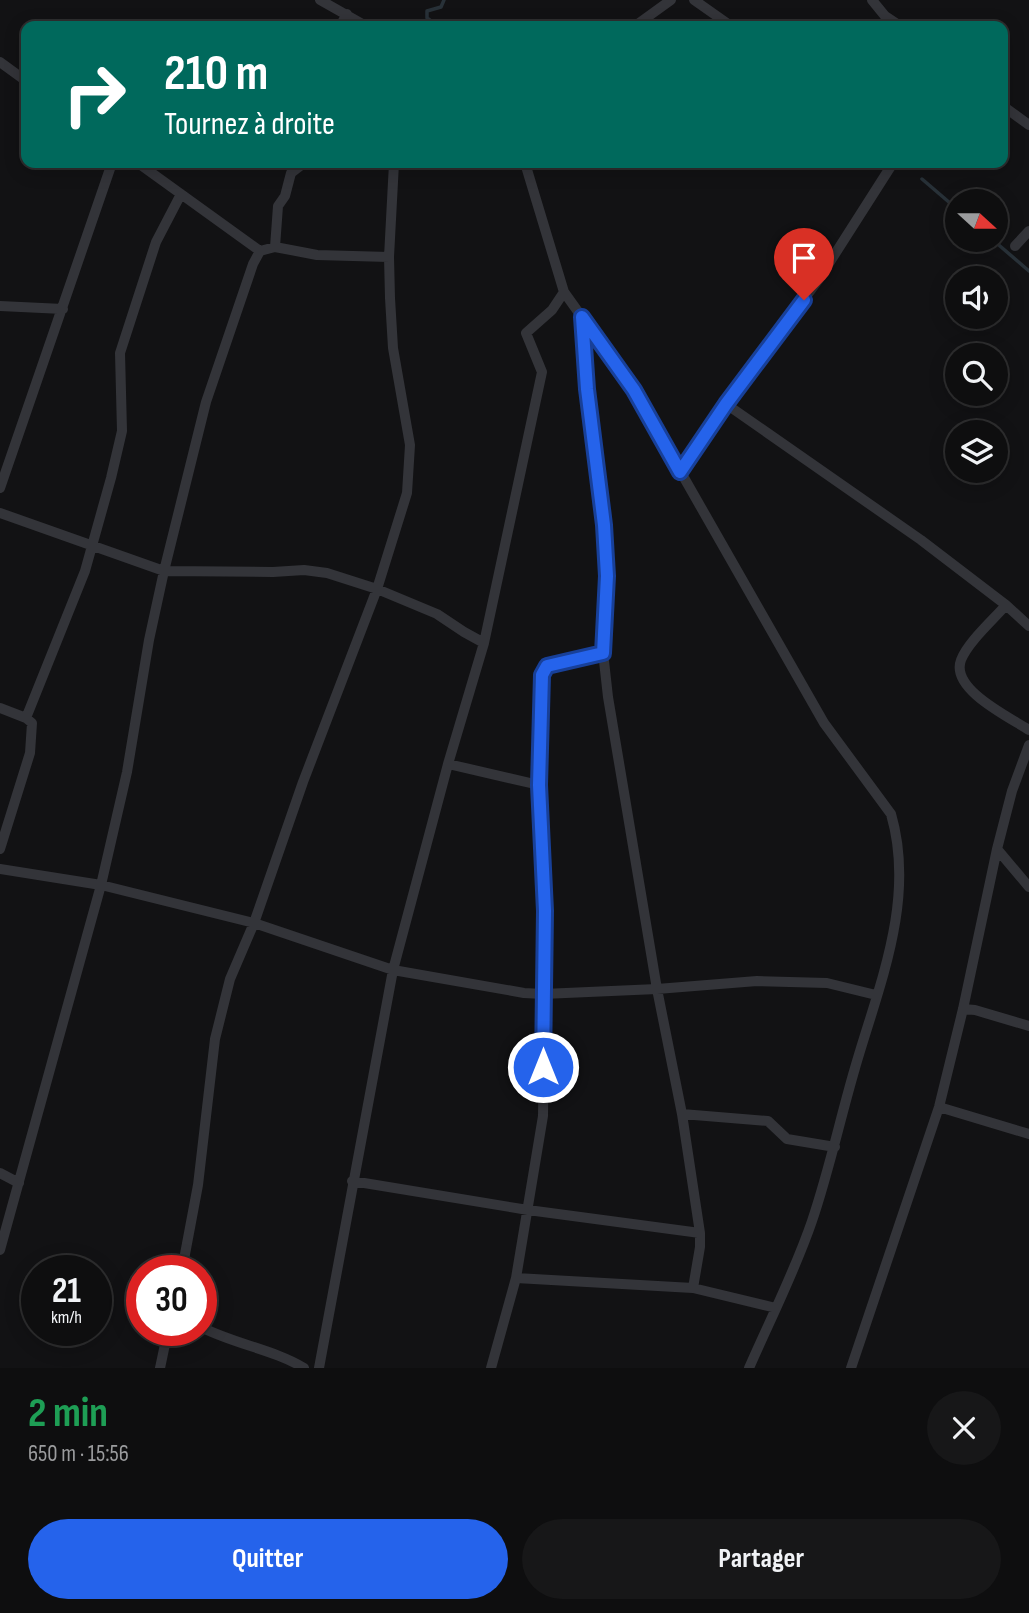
<!DOCTYPE html>
<html lang="fr">
<head>
<meta charset="utf-8">
<style>
	:root { --surface:#0e0e0f; --page:#171718; --text:#f1f3f6; --muted:#9b9c9e; --line:#2e2e2f; --accent:#2563eb }
	body { margin:0; font-family:"Sofia Sans Condensed",sans-serif; background:var(--page); color:var(--text); height:100vh; display:flex; flex-direction:column; font-size:26px; white-space:nowrap }
	* { box-sizing:border-box; margin:0 }
	p { font-size:23px; color:var(--muted) }
	.icon { flex:none; width:38px; height:38px; fill:none; stroke:currentColor; stroke-width:2; stroke-linecap:round; stroke-linejoin:round }
	.map { position:relative; height:1368px; overflow:hidden }
	.details { display:flex; flex-direction:column; background:var(--surface); flex:1 }
	.details>* { flex:none }
	.guide { position:absolute; left:21px; top:21px; width:987px; height:147px; border-radius:14px; box-shadow:0 4px 18px #0003,0 0 0 2px var(--line); background:#00695c; color:#fff; overflow:hidden }
	.needle { width:46px; rotate:111deg }
	.buttons { position:absolute; left:945px; top:189px; display:grid; gap:14px }
	.buttons a { display:grid; place-items:center; width:63px; height:63px; border-radius:50%; background:var(--surface); box-shadow:0 4px 18px #0003,0 0 0 2px var(--line); font-size:35px }
	.speed { position:absolute; left:21px; top:1255px; display:flex; gap:14px; font-size:35px; font-weight:700; text-align:center }
	.speed>* { display:grid; place-content:center; width:91px; height:91px; border-radius:50%; background:var(--surface); box-shadow:0 4px 18px #0003,0 0 0 2px var(--line); line-height:1 }
	.speed small { font-size:18px; font-weight:400 }
	.speed .limit { border:10px solid #d22; background:#fff; color:#111 }
	.pin { position:absolute; display:grid; place-items:center; width:60px; height:60px; color:#fff; margin:-72px -30px; border-radius:50% 50% 50% 0; rotate:-45deg; box-shadow:0 0 7px #0007 }
	.pin .icon { rotate:45deg }
	.me { position:absolute; width:77px; margin:-38px; rotate:0deg; stroke-linejoin:round; filter:drop-shadow(0 0 5px #0008) }
	.turn { display:flex; align-items:center; gap:24px; height:147px; padding:0 28px; font-size:32px }
	.turn .icon { width:91px; height:91px; stroke-width:2.5 }
	.turn b { display:block; font-size:49px; line-height:60px }
	.round { display:grid; place-items:center; flex:none; width:74px; height:74px; border-radius:37px; background:var(--page) }
	.overview { display:flex; align-items:center; justify-content:space-between; height:119px; padding:0 28px }
	h1 { font-size:42px; font-weight:700; line-height:52px; color:#1e9e55 }
	.cta { display:flex; gap:14px; margin-top:auto; padding:14px 28px }
	.cta a { flex:1; height:80px; border-radius:42px; background:var(--accent); color:#fff; font-size:28px; font-weight:700; line-height:80px; text-align:center }
	.cta a+a { background:var(--page); color:var(--text) }
	.map>svg:first-child { display:block }
	.lines { fill:none; stroke-linecap:round; stroke-linejoin:round }
	.stream { stroke:#283138; stroke-width:3.5 }
	.street { stroke:#333439; stroke-width:10 }
	.route-casing { stroke:#184099; stroke-width:18 }
	.route { stroke:#2563eb; stroke-width:12 }
</style>
</head>
<body>
<div class="map">
<svg width="1029" height="1368" viewBox="0 0 1029 1368">
	<rect width="100%" height="100%" fill="#121214"/>
	<g class="lines">
		<path class="stream" d="M 438,26 L 427,18 L 427,11 L 441,7 L 444,0
			M 922,179 L 957,209
			M 993,240 L 1029,271"/>
		<path class="street" d="M 320,0 L 366,26
			M 694,0 L 731,26
			M 872,0 L 885,16 L 900,26
			M 340,26 L 347,14
			M 635,26 L 671,0
			M 0,62 L 26,81
			M 1003,106 L 1029,125
			M 138,163 L 260,251
			M 525,163 L 564,292 L 634,390 L 824,723 L 891,814 C 916,900 879,985 855,1068 C 840,1119 829,1171 812,1221 C 795,1271 770,1320 749,1368
			M 1015,246 L 1029,231
			M 275,247 L 278,206 L 285,196 L 291,173 L 304,163
			M 0,306 L 63,309
			M 582,318 L 587,389 L 604,525 L 607,576 L 603,652 L 608,697 L 657,989 L 682,1114 L 700,1233 L 700,1247 L 693,1288 L 776,1308
			M 726,404 L 921,540 L 1006,605 L 1029,626
			M 680,472 L 726,404 L 819,279 L 893,163
			M 0,488 L 112,163
			M 0,513 L 164,571 L 273,572 L 304,570 L 327,573 L 377,589 L 437,614 L 464,632 L 484,643
			M 1006,605 C 993,620 968,642 961,660 C 950,689 1009,717 1029,730
			M 0,708 L 26,718
			M 448,764 L 539,785
			M 0,849 L 30,753 L 32,723 L 26,718 L 85,571 L 111,478 L 122,431 L 120,353 L 156,242 L 181,194
			M 997,849 L 1029,887
			M 0,869 L 101,885 L 254,923 L 393,970 L 524,993 L 543,994 L 657,989 L 757,981 L 827,983 L 876,995
			M 963,1009 L 975,1010 L 1029,1026
			M 939,1107 L 1029,1134
			M 682,1114 L 768,1121 L 787,1139 L 835,1147
			M 0,1173 L 19,1183
			M 352,1181 L 528,1210 L 700,1233
			M 0,1250 L 101,885 L 127,772 L 149,640 L 164,571 L 206,402 L 253,264 L 260,251 L 275,247 L 317,255 L 389,257
			M 182,1270 L 198,1185 L 215,1039 L 230,979 L 254,923 L 303,782 L 377,589 L 407,493 L 410,445 L 393,348 L 390,298 L 389,257 L 394,163
			M 516,1278 L 693,1288
			M 201,1327 C 234,1344 275,1350 304,1368
			M 160,1368 L 168,1330
			M 319,1368 L 393,970 L 448,764 L 484,643 L 542,372 L 526,333 L 552,310 L 564,292
			M 491,1368 L 516,1278 L 543,1116 L 546,911 L 539,785 L 542,675 L 547,666 L 603,652
			M 851,1368 L 939,1107 L 963,1009 L 997,849 L 1012,791 L 1029,745"/>
	</g>
	<g class="lines">
		<g class="route-casing">
			<path id="route" d="M 543,1067 L 545,911 L 539,785 L 542,675 L 547,666 L 603,653 L 607,576 L 604,525 L 587,389 L 582,317 L 634,390 L 680,472 L 726,404 L 804,300"/>
		</g>
		<use href="#route" class="route"/>
	</g>
</svg>
<div class="buttons">
<a><svg class="needle" viewBox="-14 -14 28 28"><path d="M0-13l5 13h-10z" fill="#e53935"/><path d="M0 13l5-13h-10z" fill="#9b9c9e"/></svg></a>
<a><svg class="icon" aria-label="sound" viewBox="0 0 24 24"><path d="M4 9h4l5-4v14l-5-4H4zM17 9q2 3 0 6"/></svg></a>
<a><svg class="icon" aria-label="search" viewBox="0 0 24 24"><circle cx="10" cy="10" r="6"/><path d="M15 15l6 6"/></svg></a>
<a><svg class="icon" aria-label="layers" viewBox="0 0 24 24"><path d="M12 4l9 5-9 5-9-5zM3 14l9 5 9-5"/></svg></a>
</div>
<div class="speed"><div>21<small>km/h</small></div><div class="limit">30</div></div>
<div class="pin" style="left:804px;top:300px;background:#d93025"><svg class="icon" aria-label="arrive" viewBox="0 0 24 24"><path d="M6 21V4h12l-3 4 3 4H6"/></svg></div>
<svg class="me" style="left:543px;top:1067px" viewBox="-20 -20 40 40"><circle r="17" fill="#2563eb" stroke="#fff" stroke-width="3"/><path d="M0-11L8 9 0 5-8 9z" fill="#fff"/></svg>
<div class="guide">
<div class="turn"><svg class="icon" aria-label="right" viewBox="0 0 24 24"><path d="M7 20v-9h11M14 6l5 5-5 5"/></svg><div><b>210 m</b>Tournez à droite</div></div>
</div>
</div>
<section class="details">
<div class="overview"><div><h1>2 min</h1><p>650 m · 15:56</p></div><a class="round"><svg class="icon" aria-label="close" viewBox="0 0 24 24"><path d="M6 6l12 12M18 6L6 18"/></svg></a></div>
<div class="cta"><a>Quitter</a><a>Partager</a></div>
</section>
</body>
</html>
